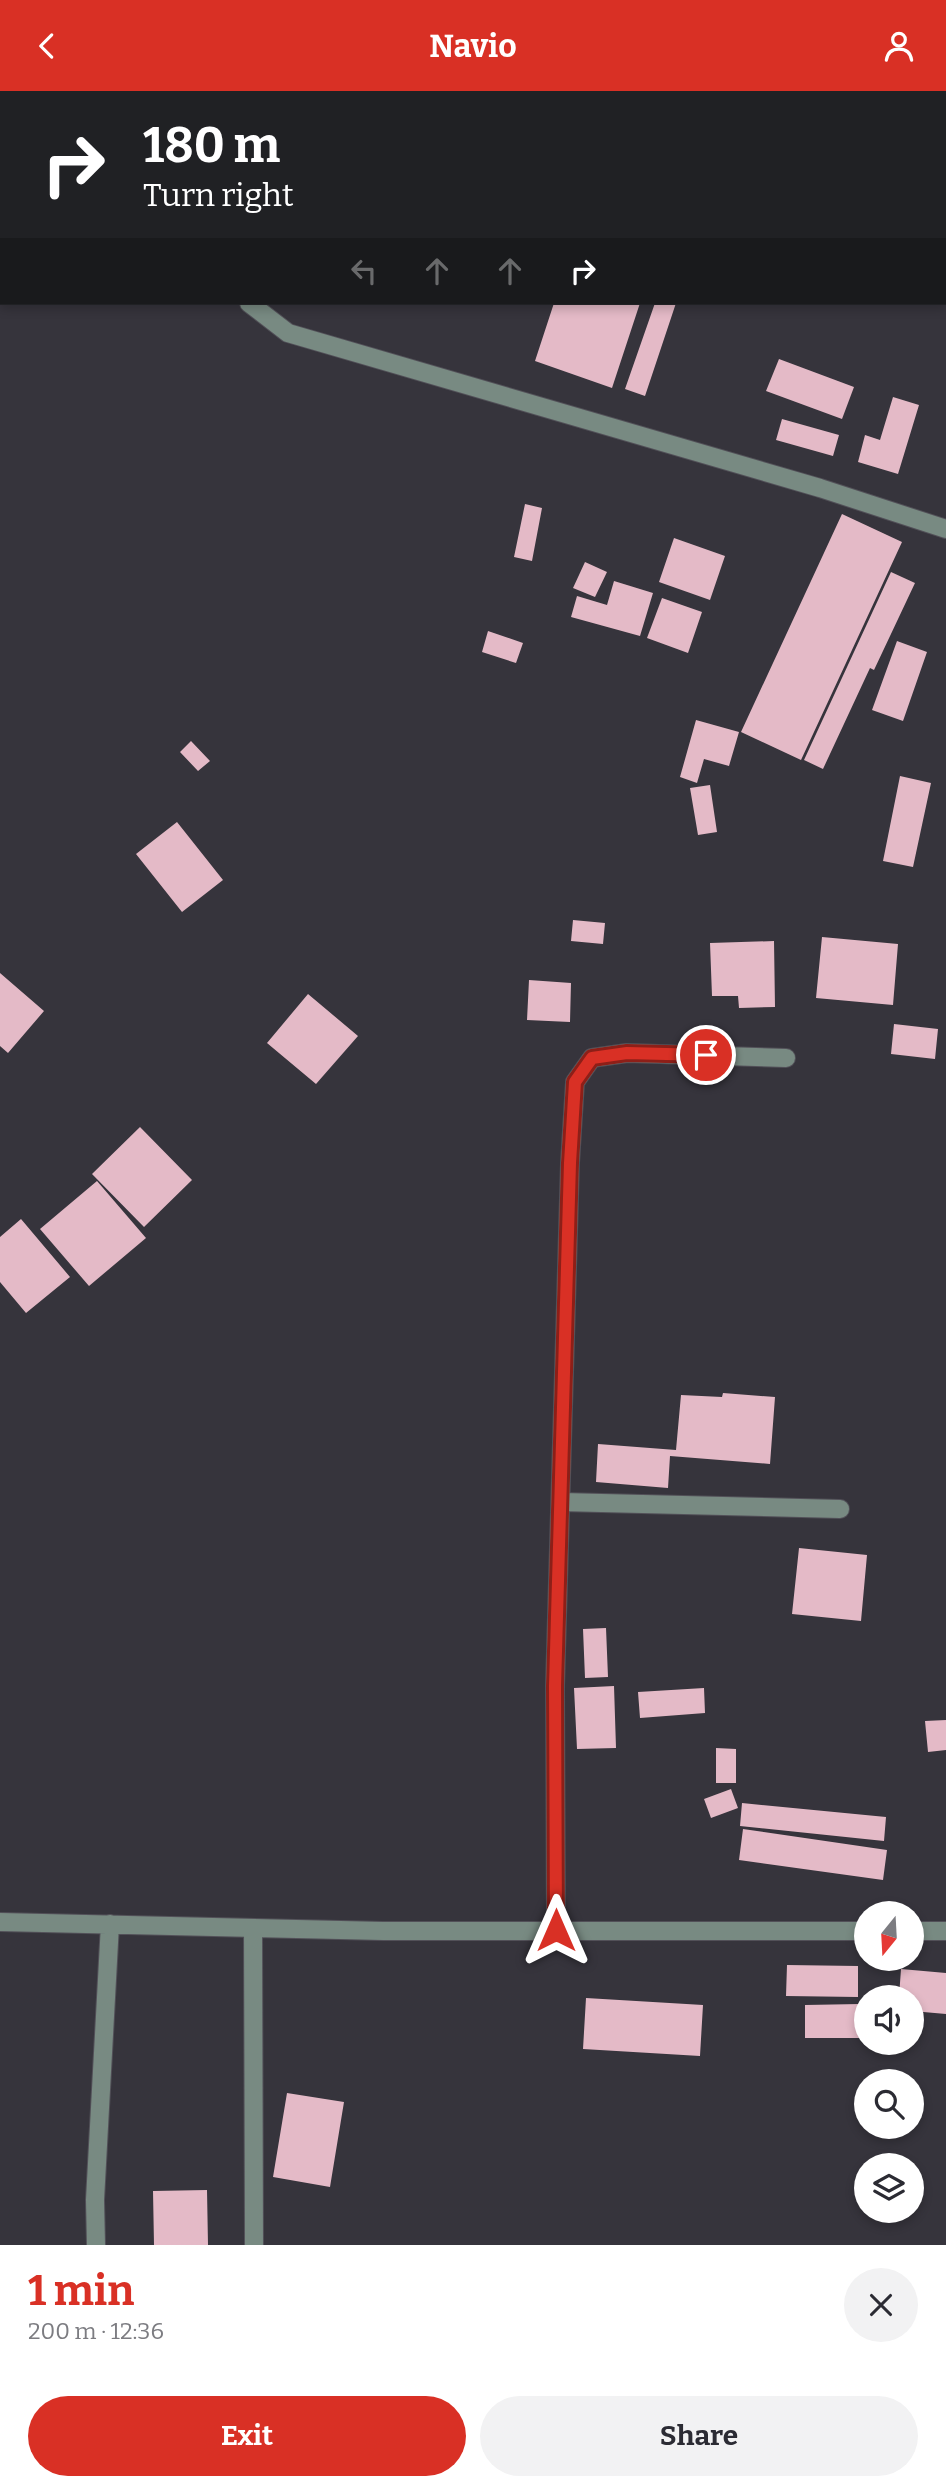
<!DOCTYPE html>
<html lang="en">
<head>
<meta charset="utf-8">
<style>
	:root { --surface:#fff; --page:#f2f2f3; --text:#2b2b33; --muted:#7c7c81; --accent:#d93025 }
	body { margin:0; font-family:Bitter,serif; background:var(--page); color:var(--text); height:100vh; display:flex; flex-direction:column; font-size:26px; white-space:nowrap }
	* { box-sizing:border-box; margin:0 }
	p { font-size:23px; color:var(--muted) }
	.icon { flex:none; width:38px; height:38px; fill:none; stroke:currentColor; stroke-width:2; stroke-linecap:round; stroke-linejoin:round }
	.map { position:relative; height:2154px; overflow:hidden }
	.panel { display:flex; flex-direction:column; background:var(--surface); flex:1 }
	.panel>* { flex:none }
	.banner { position:absolute; left:0px; top:0px; width:947px; height:214px; box-shadow:0 4px 10px #0003; background:#202124; color:#fff; overflow:hidden }
	.needle { width:46px; rotate:198deg }
	.buttons { position:absolute; left:854px; top:1810px; display:grid; gap:14px }
	.buttons a { display:grid; place-items:center; width:70px; height:70px; border-radius:50%; background:var(--surface); box-shadow:0 4px 10px #0003; font-size:35px }
	.pin { position:absolute; display:grid; place-items:center; width:60px; height:60px; color:#fff; margin:-30px; border:4px solid #fff; border-radius:50%; box-shadow:0 2px 7px #0007 }
	.me { position:absolute; width:77px; margin:-38px; rotate:0deg; stroke-linejoin:round; filter:drop-shadow(0 0 5px #0008) }
	.turn { display:flex; align-items:center; gap:24px; height:147px; padding:0 28px; font-size:32px }
	.turn .icon { width:91px; height:91px; stroke-width:2.5 }
	.turn b { display:block; font-size:49px; line-height:60px }
	.lanes { display:flex; align-items:center; height:66px; padding:0 28px; background:#0003; justify-content:center; gap:35px; direction:ltr }
	.lanes .off { opacity:.35 }
	.round { display:grid; place-items:center; flex:none; width:74px; height:74px; border-radius:37px; background:var(--page) }
	.summary { display:flex; align-items:center; justify-content:space-between; height:119px; padding:0 28px }
	h1 { font-size:42px; font-weight:700; line-height:52px; color:var(--accent) }
	.cta { display:flex; gap:14px; margin-top:auto; padding:14px 28px }
	.cta a { flex:1; height:80px; border-radius:42px; background:var(--accent); color:#fff; font-size:28px; font-weight:700; line-height:80px; text-align:center }
	.cta a+a { background:var(--page); color:var(--text) }
	header { display:flex; justify-content:space-between; align-items:center; height:91px; padding:0 28px; background:var(--accent); color:#fff; font-size:32px; font-weight:700 }
	.map>svg:first-child { display:block }
	.building { fill:#e4bac7 }
	.lines { fill:none; stroke-linecap:round; stroke-linejoin:round }
	.minor-casing { stroke:#525058; stroke-width:20 }
	.minor { stroke:#788a82; stroke-width:18 }
	.route-casing { stroke:#8d1f18; stroke-width:18 }
	.route { stroke:#d93025; stroke-width:12 }
</style>
</head>
<body>
<header><svg class="icon" aria-label="back" viewBox="0 0 24 24"><path d="M15 5l-7 7 7 7"/></svg>Navio<svg class="icon" aria-label="person" viewBox="0 0 24 24"><circle cx="12" cy="8" r="4"/><path d="M4 21q1-7 8-7t8 7"/></svg></header>
<div class="map">
<svg width="946" height="2154" viewBox="0 0 946 2154">
	<rect width="100%" height="100%" fill="#36343c"/>
	<path class="building" d="M 554,212 L 640,212 L 612,297 L 535,270 Z
		M 655,212 L 676,212 L 645,305 L 625,298 Z
		M 779,268 L 854,296 L 842,328 L 766,300 Z
		M 893,306 L 919,314 L 898,383 L 858,371 L 865,344 L 880,349 Z
		M 782,328 L 839,344 L 833,365 L 776,349 Z
		M 525,413 L 542,417 L 532,470 L 514,466 Z
		M 842,423 L 902,451 L 801,669 L 741,641 Z
		M 674,447 L 725,465 L 710,509 L 659,491 Z
		M 585,471 L 607,481 L 595,506 L 573,497 Z
		M 891,481 L 915,492 L 874,579 L 870,577 L 823,678 L 804,669 Z
		M 614,490 L 653,502 L 640,545 L 571,526 L 577,505 L 607,514 Z
		M 662,507 L 702,521 L 688,562 L 647,547 Z
		M 488,540 L 523,552 L 516,572 L 482,561 Z
		M 897,550 L 927,561 L 903,630 L 872,619 Z
		M 696,629 L 739,641 L 729,675 L 704,668 L 697,692 L 680,686 Z
		M 191,650 L 210,670 L 198,680 L 180,661 Z
		M 900,685 L 931,692 L 913,776 L 883,770 Z
		M 710,694 L 717,741 L 698,744 L 690,697 Z
		M 177,731 L 223,789 L 182,821 L 136,763 Z
		M 573,829 L 605,832 L 603,853 L 571,850 Z
		M 822,846 L 898,853 L 893,914 L 816,907 Z
		M 774,850 L 775,916 L 739,917 L 738,905 L 712,905 L 710,852 Z
		M 0,882 L 44,920 L 8,962 L 0,955 Z
		M 529,889 L 571,892 L 570,931 L 527,929 Z
		M 308,903 L 358,945 L 316,993 L 267,952 Z
		M 894,933 L 938,938 L 935,968 L 891,963 Z
		M 140,1036 L 192,1089 L 144,1136 L 92,1083 Z
		M 97,1090 L 146,1147 L 89,1195 L 40,1138 Z
		M 21,1128 L 70,1186 L 26,1222 L 0,1191 L 0,1146 Z
		M 723,1302 L 775,1306 L 770,1373 L 670,1365 L 668,1397 L 596,1391 L 598,1353 L 676,1359 L 681,1304 L 722,1306 Z
		M 799,1457 L 867,1464 L 861,1530 L 792,1523 Z
		M 606,1537 L 608,1586 L 585,1587 L 583,1538 Z
		M 614,1595 L 616,1657 L 577,1658 L 574,1597 Z
		M 704,1597 L 705,1622 L 640,1627 L 638,1601 Z
		M 946,1629 L 946,1659 L 928,1661 L 925,1630 Z
		M 716,1657 L 736,1658 L 736,1692 L 716,1692 Z
		M 731,1698 L 738,1717 L 711,1727 L 704,1708 Z
		M 742,1712 L 886,1726 L 884,1750 L 740,1735 Z
		M 743,1738 L 887,1759 L 883,1789 L 739,1769 Z
		M 787,1874 L 858,1875 L 858,1906 L 786,1905 Z
		M 901,1878 L 946,1882 L 946,1923 L 912,1920 L 912,1906 L 899,1906 Z
		M 586,1907 L 703,1914 L 700,1965 L 583,1958 Z
		M 860,1913 L 861,1947 L 805,1947 L 805,1914 Z
		M 287,2002 L 344,2011 L 330,2096 L 273,2086 Z
		M 207,2099 L 208,2154 L 154,2154 L 153,2100 Z"/>
	<g class="lines">
		<g class="minor-casing">
			<path id="minor" d="M 57,0 L 58,2
				M 545,2 L 546,0
				M 249,212 L 288,242 L 820,397 L 946,438
				M 561,1411 L 840,1418
				M 0,1831 L 383,1840 L 866,1840
				M 253,1837 L 254,2154
				M 556,1839 L 555,1595 L 570,1072 L 575,991 L 592,967 L 627,962 L 786,967
				M 912,1840 L 946,1840
				M 96,2154 L 95,2109 L 110,1833"/>
		</g>
		<use href="#minor" class="minor"/>
	</g>
	<g class="lines">
		<g class="route-casing">
			<path id="route" d="M 556,1839 L 555,1595 L 570,1072 L 575,991 L 592,967 L 627,962 L 706,964"/>
		</g>
		<use href="#route" class="route"/>
	</g>
</svg>
<div class="buttons">
<a><svg class="needle" viewBox="-14 -14 28 28"><path d="M0-13l5 13h-10z" fill="#e53935"/><path d="M0 13l5-13h-10z" fill="#7c7c81"/></svg></a>
<a><svg class="icon" aria-label="sound" viewBox="0 0 24 24"><path d="M4 9h4l5-4v14l-5-4H4zM17 9q2 3 0 6"/></svg></a>
<a><svg class="icon" aria-label="search" viewBox="0 0 24 24"><circle cx="10" cy="10" r="6"/><path d="M15 15l6 6"/></svg></a>
<a><svg class="icon" aria-label="layers" viewBox="0 0 24 24"><path d="M12 4l9 5-9 5-9-5zM3 14l9 5 9-5"/></svg></a>
</div>
<div class="pin" style="left:706px;top:964px;background:#d93025"><svg class="icon" aria-label="arrive" viewBox="0 0 24 24"><path d="M6 21V4h12l-3 4 3 4H6"/></svg></div>
<svg class="me" style="left:556px;top:1839px" viewBox="-20 -20 40 40"><path d="M0-17L14 15 0 8-14 15z" fill="#d93025" stroke="#fff" stroke-width="4"/></svg>
<div class="banner">
<div class="turn"><svg class="icon" aria-label="right" viewBox="0 0 24 24"><path d="M7 20v-9h11M14 6l5 5-5 5"/></svg><div><b>180 m</b>Turn right</div></div>
<div class="lanes"><svg class="icon off" aria-label="left" viewBox="0 0 24 24"><path d="M17 20v-9H6M10 6l-5 5 5 5"/></svg><svg class="icon off" aria-label="ahead" viewBox="0 0 24 24"><path d="M12 20V5M6 11l6-6 6 6"/></svg><svg class="icon off" aria-label="ahead" viewBox="0 0 24 24"><path d="M12 20V5M6 11l6-6 6 6"/></svg><svg class="icon" aria-label="right" viewBox="0 0 24 24"><path d="M7 20v-9h11M14 6l5 5-5 5"/></svg></div>
</div>
</div>
<section class="panel">
<div class="summary"><div><h1>1 min</h1><p>200 m · 12:36</p></div><a class="round"><svg class="icon" aria-label="close" viewBox="0 0 24 24"><path d="M6 6l12 12M18 6L6 18"/></svg></a></div>
<div class="cta"><a>Exit</a><a>Share</a></div>
</section>
</body>
</html>
